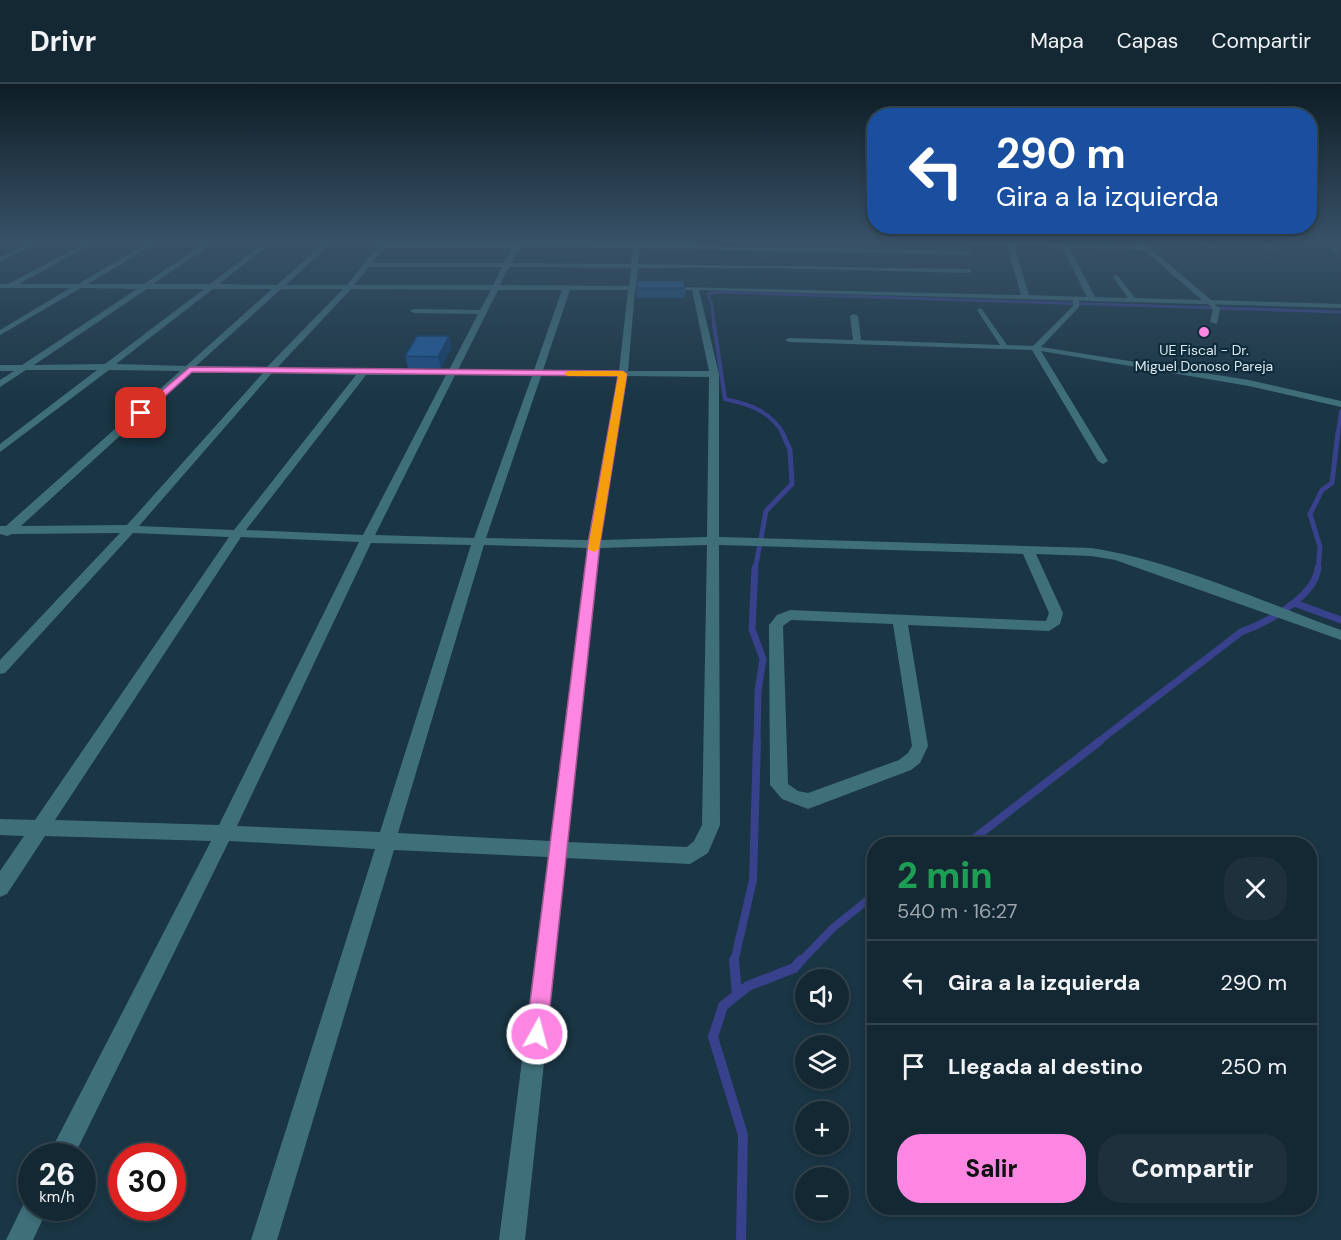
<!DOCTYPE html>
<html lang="es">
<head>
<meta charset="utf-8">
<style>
	:root { --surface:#142833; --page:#1d303b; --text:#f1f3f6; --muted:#9da6ac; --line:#33444e; --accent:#fd86e2 }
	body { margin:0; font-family:"DM Sans",sans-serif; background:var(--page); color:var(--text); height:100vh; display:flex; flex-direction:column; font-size:22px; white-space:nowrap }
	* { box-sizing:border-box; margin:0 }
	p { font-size:20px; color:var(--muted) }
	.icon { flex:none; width:33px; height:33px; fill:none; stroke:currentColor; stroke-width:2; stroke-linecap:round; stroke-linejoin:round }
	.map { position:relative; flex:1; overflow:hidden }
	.drawer { position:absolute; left:867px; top:753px; width:450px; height:378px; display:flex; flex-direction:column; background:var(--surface); border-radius:24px; box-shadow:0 3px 9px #0003,0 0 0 2px var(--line) }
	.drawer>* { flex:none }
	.hud { position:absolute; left:867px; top:24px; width:450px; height:126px; border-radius:24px; box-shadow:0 3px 9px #0003,0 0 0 2px var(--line); background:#1a4fa0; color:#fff; overflow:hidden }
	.controls { position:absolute; left:795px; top:885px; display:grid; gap:12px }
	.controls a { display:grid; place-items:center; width:54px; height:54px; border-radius:50%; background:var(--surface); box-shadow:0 3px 9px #0003,0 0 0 2px var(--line); font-size:30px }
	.speed { position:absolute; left:18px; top:1059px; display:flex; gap:12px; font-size:30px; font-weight:700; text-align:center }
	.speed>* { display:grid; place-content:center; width:78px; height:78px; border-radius:50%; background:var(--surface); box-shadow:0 3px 9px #0003,0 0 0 2px var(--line); line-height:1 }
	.speed small { font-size:15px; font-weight:400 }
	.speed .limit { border:9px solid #d22; background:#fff; color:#111 }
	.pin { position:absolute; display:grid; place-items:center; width:51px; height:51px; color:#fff; margin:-26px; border-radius:12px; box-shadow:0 3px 9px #0006 }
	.me { position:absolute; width:66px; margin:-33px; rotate:7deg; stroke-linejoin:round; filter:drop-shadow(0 0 4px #0008) }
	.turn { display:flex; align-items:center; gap:21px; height:126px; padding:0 30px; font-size:27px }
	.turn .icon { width:78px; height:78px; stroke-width:2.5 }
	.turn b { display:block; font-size:42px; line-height:51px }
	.round { display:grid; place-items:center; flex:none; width:63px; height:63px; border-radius:24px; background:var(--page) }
	.overview { display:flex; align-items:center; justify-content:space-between; height:102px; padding:0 30px }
	h1 { font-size:36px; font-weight:800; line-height:45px; color:#1e9e55 }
	.action { display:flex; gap:12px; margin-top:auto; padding:12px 30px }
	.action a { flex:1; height:69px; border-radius:24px; background:var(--accent); color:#111; font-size:24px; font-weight:800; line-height:69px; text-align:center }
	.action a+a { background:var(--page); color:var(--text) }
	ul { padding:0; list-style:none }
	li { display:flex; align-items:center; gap:18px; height:84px; padding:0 30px; border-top:2px solid var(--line) }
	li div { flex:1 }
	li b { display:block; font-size:22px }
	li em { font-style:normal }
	header { display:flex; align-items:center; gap:36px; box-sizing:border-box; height:84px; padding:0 30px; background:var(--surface); border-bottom:2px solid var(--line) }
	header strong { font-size:28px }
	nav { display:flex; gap:33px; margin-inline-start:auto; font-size:21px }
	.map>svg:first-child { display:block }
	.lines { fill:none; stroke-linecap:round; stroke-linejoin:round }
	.stream-far5 { stroke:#38418b; stroke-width:3 }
	.stream-far4 { stroke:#38418b; stroke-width:4 }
	.stream-far3 { stroke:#38418b; stroke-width:5 }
	.stream-far2 { stroke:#38418b; stroke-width:7 }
	.stream-far1 { stroke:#38418b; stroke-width:8 }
	.stream { stroke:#38418b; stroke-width:10 }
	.service { fill:#3f707a; fill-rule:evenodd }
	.minor { fill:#3f707a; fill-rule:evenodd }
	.wall { fill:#1c4d85 }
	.shaded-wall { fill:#163f6c }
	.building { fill:#205a9b; stroke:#163f6c; stroke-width:1.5 }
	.route { fill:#fd86e2; stroke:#a45793; stroke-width:1.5 }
	.slow { fill:#f59e0b }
	.poi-dot { fill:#fd86e2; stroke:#0f2b3a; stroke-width:2 }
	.labels { text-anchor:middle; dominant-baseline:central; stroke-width:4.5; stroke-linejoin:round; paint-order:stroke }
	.far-poi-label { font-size:14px; fill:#d9e9f2; stroke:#0f2b3a }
</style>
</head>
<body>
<header>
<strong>Drivr</strong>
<nav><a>Mapa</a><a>Capas</a><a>Compartir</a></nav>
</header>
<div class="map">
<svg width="1341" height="1156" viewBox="0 0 1341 1156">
	<rect width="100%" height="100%" fill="#1a3544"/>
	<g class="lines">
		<path class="stream-far5" d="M 714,242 L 712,221 L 708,210 L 717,208 L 1341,228"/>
		<path class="stream-far4" d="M 714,241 L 725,315 C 749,320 770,327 783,349
			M 1338,349 L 1341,327"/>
		<path class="stream-far3" d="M 755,486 L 766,427 L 792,400 L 790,366 L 782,348
			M 1318,486 L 1320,463 L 1310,430 L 1322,406 L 1332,399 L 1338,348"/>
		<path class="stream-far2" d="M 755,484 L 752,545 L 763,575 L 758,607 L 757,658
			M 1294,519 L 1341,536
			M 1098,658 L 1241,548 C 1266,539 1315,513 1318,484"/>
		<path class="stream-far1" d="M 967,760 L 1100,657
			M 734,878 L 753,796 L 757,657
			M 800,878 L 834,843 L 874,811"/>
		<path class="stream" d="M 734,876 L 737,911
			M 741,1156 L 743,1051 L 713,953 L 723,922 L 748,902 L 794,884 L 801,876"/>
		<path class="service" d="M 1076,212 L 1079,214 L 1079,223 L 1041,263 L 1249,296 L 1341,317 L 1341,323 L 1249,302 L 1041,267 L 1108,377 L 1103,380 L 1098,377 L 1032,266 L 789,258 L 785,256 L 789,254 L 853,256 L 850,232 L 854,230 L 858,232 L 861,256 L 1000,261 L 977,226 L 981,224 L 1007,261 L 1033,262 L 1073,222 L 1073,214 Z
			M 1207,217 L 1211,217 L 1220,225 L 1217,240 L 1210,238 L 1213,225 L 1207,219 Z"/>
		<path class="minor" d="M 33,157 L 42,157 L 0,178 L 0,173 Z
			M 89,157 L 97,157 L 19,200 L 78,200 L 151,157 L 159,157 L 88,200 L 144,200 L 208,157 L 216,157 L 153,200 L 210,200 L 267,157 L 274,157 L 219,200 L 277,201 L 326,157 L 333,157 L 286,201 L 347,201 L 382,157 L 389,157 L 387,160 L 514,160 L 516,157 L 633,160 L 634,157 L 640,157 L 640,160 L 968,167 L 971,169 L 968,171 L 640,164 L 638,180 L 969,185 L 972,187 L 969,189 L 770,184 L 638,184 L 636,202 L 1021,211 L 1007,161 L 967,160 L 964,157 L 1140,162 L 1135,157 L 1142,157 L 1211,216 L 1341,220 L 1341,224 L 699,206 L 719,290 L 719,453 L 1091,464 C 1172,476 1263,518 1341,546 L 1341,556 L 1115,476 L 1091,472 L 1036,470 L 1063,529 L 1060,540 L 1049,547 L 908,541 L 928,662 L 920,679 L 911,686 L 808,725 L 782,715 L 770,701 L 769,541 L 777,531 L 790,526 L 1046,537 L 1049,529 L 1023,470 L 719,461 L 720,741 L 708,769 L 690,780 L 566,774 L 525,1156 L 499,1156 L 548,773 L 394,766 L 277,1156 L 251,1156 L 375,765 L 229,757 L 74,1072 L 48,1072 L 211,757 L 45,752 L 7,810 L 0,813 L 0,787 L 24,752 L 0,751 L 0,735 L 35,736 L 229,453 L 133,449 L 5,589 L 0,590 L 0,576 L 120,449 L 12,450 L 7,452 L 0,450 L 0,442 L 6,442 L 180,287 L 109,286 L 0,368 L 0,360 L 97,286 L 26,286 L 0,303 L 0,296 L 14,287 L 0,287 L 0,281 L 22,281 L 137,205 L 81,204 L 0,251 L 0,246 L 70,204 L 0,204 L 0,200 L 8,200 ZM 1014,161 L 1062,163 L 1087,213 L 1029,211 ZM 520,163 L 633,164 L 631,180 L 511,179 ZM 1069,163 L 1144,166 L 1202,216 L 1135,214 L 1117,191 L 1113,193 L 1128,214 L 1095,213 ZM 384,164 L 512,164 L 504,179 L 372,179 ZM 369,183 L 502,183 L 493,201 L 354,201 ZM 509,183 L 631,184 L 629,202 L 500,201 ZM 147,205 L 204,205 L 105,280 L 34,281 ZM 213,205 L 272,205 L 186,282 L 116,280 ZM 281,205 L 343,205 L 267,283 L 196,282 ZM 351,205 L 491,206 L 480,226 L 414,225 L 410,227 L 414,229 L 478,230 L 449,286 L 277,284 ZM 498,206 L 562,206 L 534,286 L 458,286 ZM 570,206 L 628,206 L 619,287 L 543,286 ZM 635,206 L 692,206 L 709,287 L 628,287 ZM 191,287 L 263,289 L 127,441 L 21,442 ZM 272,289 L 356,291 L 234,446 L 139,442 ZM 366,291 L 446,291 L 363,451 L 246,446 ZM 455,291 L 532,292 L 474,454 L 375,451 ZM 541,292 L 618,292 L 588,456 L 486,454 ZM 627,292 L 709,293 L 707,453 L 601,456 ZM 241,453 L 359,458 L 219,741 L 55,736 ZM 371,459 L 471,461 L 380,748 L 237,742 ZM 484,461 L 587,464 L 550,757 L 398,749 ZM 707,461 L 702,741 L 694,757 L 687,763 L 568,758 L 600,464 ZM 791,536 L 893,540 L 912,662 L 908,669 L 899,676 L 808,709 L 798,707 L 788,700 L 783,542 Z
			M 1202,157 L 1209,157 L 1215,163 L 1210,164 Z
			M 1261,157 L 1268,157 L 1276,164 L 1271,165 Z
			M 1319,157 L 1327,157 L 1340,167 L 1335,168 Z
			M 32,1112 L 32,1124 L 48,1124 L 33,1156 L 6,1156 L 26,1115 Z"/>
	</g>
	<path class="wall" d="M 636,204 L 685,204 L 685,214 L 637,214 Z
		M 452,263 L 441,284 L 408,284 L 405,272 Z"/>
	<path class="shaded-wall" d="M 449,252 L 452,263 L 441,284 L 438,273 Z"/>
	<path class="building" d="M 638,197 L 683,197 L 685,204 L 636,204 Z
		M 417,252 L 449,252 L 438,273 L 405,272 Z"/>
	<linearGradient id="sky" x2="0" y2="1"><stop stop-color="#0e1d25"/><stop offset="0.49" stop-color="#385167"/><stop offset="1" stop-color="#385167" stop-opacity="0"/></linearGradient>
	<rect width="1341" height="319" fill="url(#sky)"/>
	<path class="route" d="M 190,283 L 623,287 L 627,290 L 600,460 L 547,950 L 544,957 L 537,960 L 529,957 L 526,950 L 588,460 L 618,292 L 192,288 L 144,331 L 138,331 L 138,327 Z"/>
	<path class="slow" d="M 623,287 L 627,290 L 599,465 L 594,468 L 588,465 L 618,292 L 568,292 L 564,290 L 568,287 Z"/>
	<circle class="poi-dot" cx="1204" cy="248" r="6"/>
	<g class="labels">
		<g class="far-poi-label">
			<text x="1204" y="266">UE Fiscal - Dr.<tspan x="1204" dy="16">Miguel Donoso Pareja</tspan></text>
		</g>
	</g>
</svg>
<div class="controls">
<a><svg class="icon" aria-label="sound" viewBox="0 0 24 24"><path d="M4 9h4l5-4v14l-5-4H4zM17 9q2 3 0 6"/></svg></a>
<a><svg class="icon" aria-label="layers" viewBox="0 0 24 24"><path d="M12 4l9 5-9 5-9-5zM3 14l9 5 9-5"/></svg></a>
<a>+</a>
<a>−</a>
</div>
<div class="speed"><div>26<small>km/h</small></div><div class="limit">30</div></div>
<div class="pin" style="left:141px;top:329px;background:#d93025"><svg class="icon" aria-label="arrive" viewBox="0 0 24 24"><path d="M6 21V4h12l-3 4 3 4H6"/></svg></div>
<svg class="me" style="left:537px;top:950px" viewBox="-20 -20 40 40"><circle r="17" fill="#fd86e2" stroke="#fff" stroke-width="3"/><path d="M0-11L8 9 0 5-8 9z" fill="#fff"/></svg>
<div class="hud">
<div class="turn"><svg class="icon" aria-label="left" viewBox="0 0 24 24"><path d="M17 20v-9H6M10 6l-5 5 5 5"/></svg><div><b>290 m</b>Gira a la izquierda</div></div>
</div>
<section class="drawer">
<div class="overview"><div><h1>2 min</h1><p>540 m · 16:27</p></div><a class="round"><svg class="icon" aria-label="close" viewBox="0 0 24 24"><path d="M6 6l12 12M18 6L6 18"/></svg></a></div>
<ul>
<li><svg class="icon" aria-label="left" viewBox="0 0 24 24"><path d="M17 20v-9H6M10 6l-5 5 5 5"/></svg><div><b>Gira a la izquierda</b></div><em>290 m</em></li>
<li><svg class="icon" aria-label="arrive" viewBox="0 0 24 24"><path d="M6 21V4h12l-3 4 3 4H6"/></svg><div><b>Llegada al destino</b></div><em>250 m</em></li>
</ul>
<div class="action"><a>Salir</a><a>Compartir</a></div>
</section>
</div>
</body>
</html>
